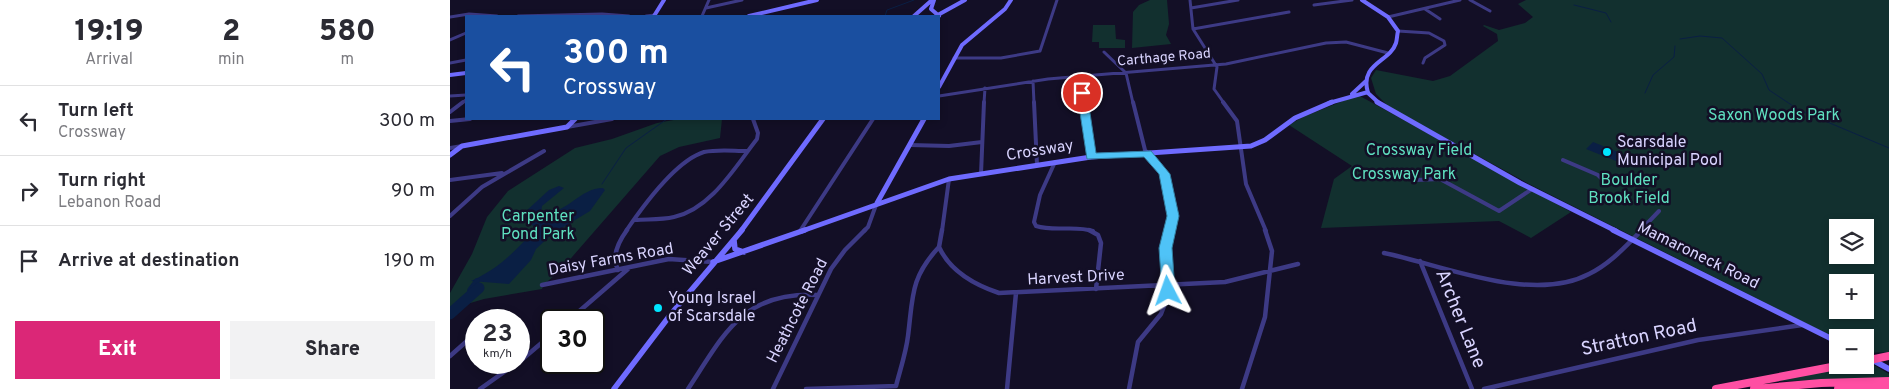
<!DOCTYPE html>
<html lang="en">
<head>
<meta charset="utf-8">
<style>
	:root { --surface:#fff; --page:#f2f2f3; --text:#2b2b33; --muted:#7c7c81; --line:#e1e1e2; --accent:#db2777 }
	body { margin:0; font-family:Overpass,sans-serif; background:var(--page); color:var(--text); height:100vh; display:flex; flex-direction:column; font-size:19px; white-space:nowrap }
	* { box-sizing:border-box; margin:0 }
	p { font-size:16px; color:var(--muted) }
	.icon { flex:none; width:28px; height:28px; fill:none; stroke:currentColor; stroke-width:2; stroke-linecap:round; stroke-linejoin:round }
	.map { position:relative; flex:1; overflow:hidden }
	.drawer { display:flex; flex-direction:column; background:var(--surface); width:450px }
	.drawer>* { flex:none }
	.guide { position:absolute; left:15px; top:15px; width:475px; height:105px; border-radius:0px; box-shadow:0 2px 8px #0003; background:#1a4fa0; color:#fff; overflow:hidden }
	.tools { position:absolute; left:1379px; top:219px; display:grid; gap:10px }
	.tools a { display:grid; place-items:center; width:45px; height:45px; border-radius:0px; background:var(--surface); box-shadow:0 2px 8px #0003; font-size:25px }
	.speed { position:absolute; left:15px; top:309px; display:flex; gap:10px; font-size:25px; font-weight:700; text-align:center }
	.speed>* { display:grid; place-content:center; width:65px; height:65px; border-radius:50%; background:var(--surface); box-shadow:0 2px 8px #0003; line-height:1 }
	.speed small { font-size:12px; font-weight:400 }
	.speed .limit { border:2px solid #111; border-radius:8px; background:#fff; color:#111 }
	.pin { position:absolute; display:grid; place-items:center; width:42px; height:42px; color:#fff; margin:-21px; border:2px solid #fff; border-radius:50%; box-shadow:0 1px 5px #0007 }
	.me { position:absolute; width:55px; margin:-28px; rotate:356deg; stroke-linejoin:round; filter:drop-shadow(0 0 4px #0008) }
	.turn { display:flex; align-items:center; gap:18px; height:105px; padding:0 15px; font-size:22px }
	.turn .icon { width:65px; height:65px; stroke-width:2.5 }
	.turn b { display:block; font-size:35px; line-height:42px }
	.eta { display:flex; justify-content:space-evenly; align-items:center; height:85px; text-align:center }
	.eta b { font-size:30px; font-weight:800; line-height:35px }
	.action { display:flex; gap:10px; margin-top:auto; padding:10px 15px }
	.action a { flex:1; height:58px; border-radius:0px; background:var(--accent); color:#fff; font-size:20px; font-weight:800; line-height:58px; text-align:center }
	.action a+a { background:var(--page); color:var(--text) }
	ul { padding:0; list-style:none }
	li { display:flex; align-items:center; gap:15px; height:70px; padding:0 15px; border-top:1px solid var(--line) }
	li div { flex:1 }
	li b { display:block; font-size:19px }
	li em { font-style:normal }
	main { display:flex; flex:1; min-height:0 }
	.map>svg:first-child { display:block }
	.green { fill:#12302f; fill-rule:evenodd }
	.water { fill:#0a1f44 }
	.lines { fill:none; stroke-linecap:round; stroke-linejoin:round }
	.stream { stroke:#0a1f44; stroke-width:1 }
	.canal { stroke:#0a1f44; stroke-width:5.5 }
	.river { stroke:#0a1f44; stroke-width:11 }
	.street-far2 { stroke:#3d3a85; stroke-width:3 }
	.street-far1 { stroke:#3d3a85; stroke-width:4 }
	.street { stroke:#3d3a85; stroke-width:4.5 }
	.secondary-far2 { stroke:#6f6bff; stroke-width:4 }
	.secondary-far1 { stroke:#6f6bff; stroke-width:5 }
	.secondary { stroke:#6f6bff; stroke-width:5.5 }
	.highway { stroke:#ff4fa3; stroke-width:8 }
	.route { fill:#4fc3f7; stroke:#337fa1 }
	.poi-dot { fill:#00e5ff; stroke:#130f26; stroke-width:2 }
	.labels { text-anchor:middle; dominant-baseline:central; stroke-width:5; stroke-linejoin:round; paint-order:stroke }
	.far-street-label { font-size:14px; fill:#d9d4ff; stroke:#130f26 }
	.park-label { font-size:16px; fill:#5fe0c0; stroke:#130f26 }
	.poi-label { font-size:16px; fill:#d9d4ff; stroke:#130f26; text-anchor:start }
	.street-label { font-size:16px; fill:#d9d4ff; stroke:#130f26 }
	.near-street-label { font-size:19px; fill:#d9d4ff; stroke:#130f26 }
</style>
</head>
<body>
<main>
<section class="drawer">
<div class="eta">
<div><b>19:19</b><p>Arrival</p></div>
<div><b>2</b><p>min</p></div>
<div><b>580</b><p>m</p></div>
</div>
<ul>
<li><svg class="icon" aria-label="left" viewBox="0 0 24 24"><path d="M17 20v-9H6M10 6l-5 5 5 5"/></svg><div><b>Turn left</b><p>Crossway</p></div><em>300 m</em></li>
<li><svg class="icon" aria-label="right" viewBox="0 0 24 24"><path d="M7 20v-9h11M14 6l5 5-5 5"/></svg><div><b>Turn right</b><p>Lebanon Road</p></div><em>90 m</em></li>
<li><svg class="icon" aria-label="arrive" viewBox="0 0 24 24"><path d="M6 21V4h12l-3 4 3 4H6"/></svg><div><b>Arrive at destination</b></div><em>190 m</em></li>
</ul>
<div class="action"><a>Exit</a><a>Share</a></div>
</section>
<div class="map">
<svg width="1439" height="389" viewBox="0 0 1439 389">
	<rect width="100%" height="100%" fill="#130f26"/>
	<path class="green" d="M 700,0 L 717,0 L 719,24 L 716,35 L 721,44 L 682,48 L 683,12 L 689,5 Z
		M 1076,0 L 1439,0 L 1439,352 L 1415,353 L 1415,338 L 1388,338 L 1387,339 L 1079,184 L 939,107 L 926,94 L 921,78 L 926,70 L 983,81 L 1000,76 L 1048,41 L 1047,34 L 1033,26 L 1034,25 L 1049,30 L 1075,23 L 1083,17 L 1068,4 ZM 1388,228 L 1415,228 L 1415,255 L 1388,255 ZM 1388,282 L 1415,282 L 1415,310 L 1388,310 Z
		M 643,25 L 665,25 L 666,39 L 675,40 L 675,48 L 649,48 L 649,42 L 642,42 Z
		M 908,95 L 1121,212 L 1081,238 L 1049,221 L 871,228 L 884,179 L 902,166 L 839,125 L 853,117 Z
		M 229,119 L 272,119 L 270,138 L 229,147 L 210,156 L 109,272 L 93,285 L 92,289 L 34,299 L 0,309 L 0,293 L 22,254 L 37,217 L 58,191 L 125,148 L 162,139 L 207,123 Z
		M 1415,364 L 1422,364 L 1439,374 L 1439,379 L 1332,381 L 1330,379 Z"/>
	<path class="water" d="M 1143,142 L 1178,156 L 1171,163 L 1136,149 Z
		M 109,186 L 114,188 L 92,206 L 91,213 C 117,215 129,188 153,188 L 155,190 L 140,211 L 102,234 L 86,249 L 81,260 L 59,284 L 21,281 C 48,269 66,251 85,229 L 74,213 L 99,190 Z"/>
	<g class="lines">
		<path class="stream" d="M 1124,5 L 1156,13 L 1161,22
			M 435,16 L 437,10 L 464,0
			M 1230,39 L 1250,36 L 1272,38 L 1312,74 L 1319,90 L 1349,110 L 1439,148
			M 1195,93 L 1203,75 L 1224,57 L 1225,46
			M 152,184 L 176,148 L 217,119"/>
		<path class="canal" d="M 24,292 L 20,290 L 27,281"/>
		<path class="river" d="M 0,314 L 29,288"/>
		<path class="street-far2" d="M 740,0 L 743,29 L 767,67 L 764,89 L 774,103
			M 1020,0 L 1040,11
			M 864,5 L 902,0
			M 256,8 L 292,0
			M 741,8 L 788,0
			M 975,9 L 990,19
			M 68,16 L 152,14 L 179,16
			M 196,16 L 205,15
			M 252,16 L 259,0
			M 0,17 L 19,14 L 47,16
			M 938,17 L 1010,0
			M 743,29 L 839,12
			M 948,31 L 979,33 L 994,41 L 995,45 L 975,58 L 973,63
			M 0,40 L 16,33
			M 654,52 L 676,73 L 683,103
			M 504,58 L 551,58 L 590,51 L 607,0
			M 0,63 L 16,60
			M 630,77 L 634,103
			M 583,81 L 584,103
			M 0,96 L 16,95
			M 489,96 L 598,79 L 776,64 L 876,43 L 896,42 L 938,53
			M 12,103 L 16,100
			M 534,103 L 535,88"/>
		<path class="street-far1" d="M 584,102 L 587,165
			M 633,102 L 641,157
			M 683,102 L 695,150 L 714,174 L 722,210 L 718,231
			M 773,102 L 787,121 L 796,184 L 816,231
			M 0,112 L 13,102
			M 0,121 L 20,119
			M 117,127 L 162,119
			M 460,145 L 499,146 L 532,142
			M 0,148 L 12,146
			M 1113,160 L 1148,175 L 1157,184
			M 605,162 L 590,195 L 584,222 L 586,226 C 605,232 624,225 643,231
			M 531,174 L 534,102
			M 0,180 L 52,173
			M 966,180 L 990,179 L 1049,211 L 1082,189
			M 0,216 L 32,187 L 94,151
			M 185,220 C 198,219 211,220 224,217 C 261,209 285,167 307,139 L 308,133 L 303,119
			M 176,231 C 193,206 225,161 254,152 C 268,149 283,151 297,151
			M 350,231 L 423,119
			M 414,231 L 418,227 L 426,205
			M 492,231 L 499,179
			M 1190,231 L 1209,211"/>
		<path class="street" d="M 492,230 L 489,247 C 500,271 525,285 549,293 L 775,282 L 848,264
			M 639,230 L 648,235 L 651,243 L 646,289
			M 934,253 C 993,265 1082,304 1139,274 C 1160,264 1176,246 1192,230
			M 970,261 L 1022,389
			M 168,270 C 161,257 169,241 177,230
			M 92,285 L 219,259 L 263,262
			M 119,320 L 178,269
			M 0,356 L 26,333
			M 69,362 L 101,335
			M 30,389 L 68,362
			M 238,389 C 275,333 292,292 367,295
			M 323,389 L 381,269 L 395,250 L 415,230
			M 356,389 L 446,386 C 450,370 456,353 458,336 C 463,297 460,278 489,247
			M 557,389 L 566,293
			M 679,389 L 688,342 L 711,314 L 716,301 L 718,291 L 715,247 L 718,230
			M 792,389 L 815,317 L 822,251 L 815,230
			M 1034,389 L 1248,340 L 1352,325"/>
		<path class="secondary-far2" d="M 484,0 L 481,9 L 489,16
			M 912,0 L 938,17 L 948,31 C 947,35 947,40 946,43 C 940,62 909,63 918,93 L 929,103
			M 204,16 L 214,0
			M 299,16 L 367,0
			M 464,16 L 482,0
			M 486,16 L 515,0
			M 0,75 L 16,73
			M 489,87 L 512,45 L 555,9 L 561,0
			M 902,94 L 916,81
			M 879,103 L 918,92"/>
		<path class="secondary-far1" d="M 927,102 L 1070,183 L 1166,231
			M 0,155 L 12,146 L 117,127 L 125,119
			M 427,203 L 474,119
			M 291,231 L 373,119
			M 352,231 L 499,179 L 641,157 L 801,146 L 815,140 L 845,118 L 882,102"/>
		<path class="secondary" d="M 1163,230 L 1388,342
			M 284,240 L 285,249 L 294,252
			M 263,262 L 355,230
			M 1415,356 L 1439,369
			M 164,389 L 221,314 L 292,230"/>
		<path class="highway" d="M 1415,361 L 1439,356
			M 1266,389 L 1392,365
			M 1304,389 L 1371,383 L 1439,381
			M 1388,389 L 1439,388"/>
	</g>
	<path class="route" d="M 632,90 L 637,93 L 646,153 L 701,151 L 720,174 L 729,216 L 722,248 L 725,291 L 723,294 L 718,296 L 712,291 L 709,248 L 717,216 L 709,174 L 694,157 L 637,159 L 627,93 Z"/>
	<g class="poi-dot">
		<circle cx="1157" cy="152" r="5"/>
		<circle cx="208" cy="308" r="5"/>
	</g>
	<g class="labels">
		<g class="far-street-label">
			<text transform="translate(714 58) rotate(-5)">Carthage Road</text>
		</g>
		<g class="park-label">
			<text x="1324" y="116">Saxon Woods Park</text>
			<text x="969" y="151">Crossway Field</text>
			<text x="954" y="175">Crossway Park</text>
			<text x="1179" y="181">Boulder<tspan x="1179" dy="18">Brook Field</tspan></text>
			<text x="88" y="217">Carpenter<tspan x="88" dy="18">Pond Park</tspan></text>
		</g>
		<g class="poi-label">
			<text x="1167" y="143">Scarsdale<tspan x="1167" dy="18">Municipal Pool</tspan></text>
			<text x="218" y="299">Young Israel<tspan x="218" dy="18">of Scarsdale</tspan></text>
		</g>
		<g class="street-label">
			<text transform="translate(590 151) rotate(-9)">Crossway</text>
			<text transform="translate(269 235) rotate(-50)">Weaver Street</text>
			<text transform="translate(1248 256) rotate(26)">Mamaroneck Road</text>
			<text transform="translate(161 260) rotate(-10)">Daisy Farms Road</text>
			<text transform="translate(626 278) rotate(-3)">Harvest Drive</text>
			<text transform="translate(348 311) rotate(-63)">Heathcote Road</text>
		</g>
		<g class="near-street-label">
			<text transform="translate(1010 319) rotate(68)">Archer Lane</text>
			<text transform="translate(1189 338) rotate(-12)">Stratton Road</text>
		</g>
	</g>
</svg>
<div class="tools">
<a><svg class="icon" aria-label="layers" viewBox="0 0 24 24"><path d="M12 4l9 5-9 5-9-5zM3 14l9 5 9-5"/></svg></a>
<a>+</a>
<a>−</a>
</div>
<div class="speed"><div>23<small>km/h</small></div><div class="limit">30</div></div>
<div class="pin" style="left:632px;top:93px;background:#d93025"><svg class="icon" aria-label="arrive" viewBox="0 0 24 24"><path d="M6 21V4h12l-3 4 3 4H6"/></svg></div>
<svg class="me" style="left:718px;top:291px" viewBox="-20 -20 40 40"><path d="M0-17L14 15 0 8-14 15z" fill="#4fc3f7" stroke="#fff" stroke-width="4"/></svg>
<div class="guide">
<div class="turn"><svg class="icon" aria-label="left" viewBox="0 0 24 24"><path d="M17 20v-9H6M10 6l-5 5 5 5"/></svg><div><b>300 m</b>Crossway</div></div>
</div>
</div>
</main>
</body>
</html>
